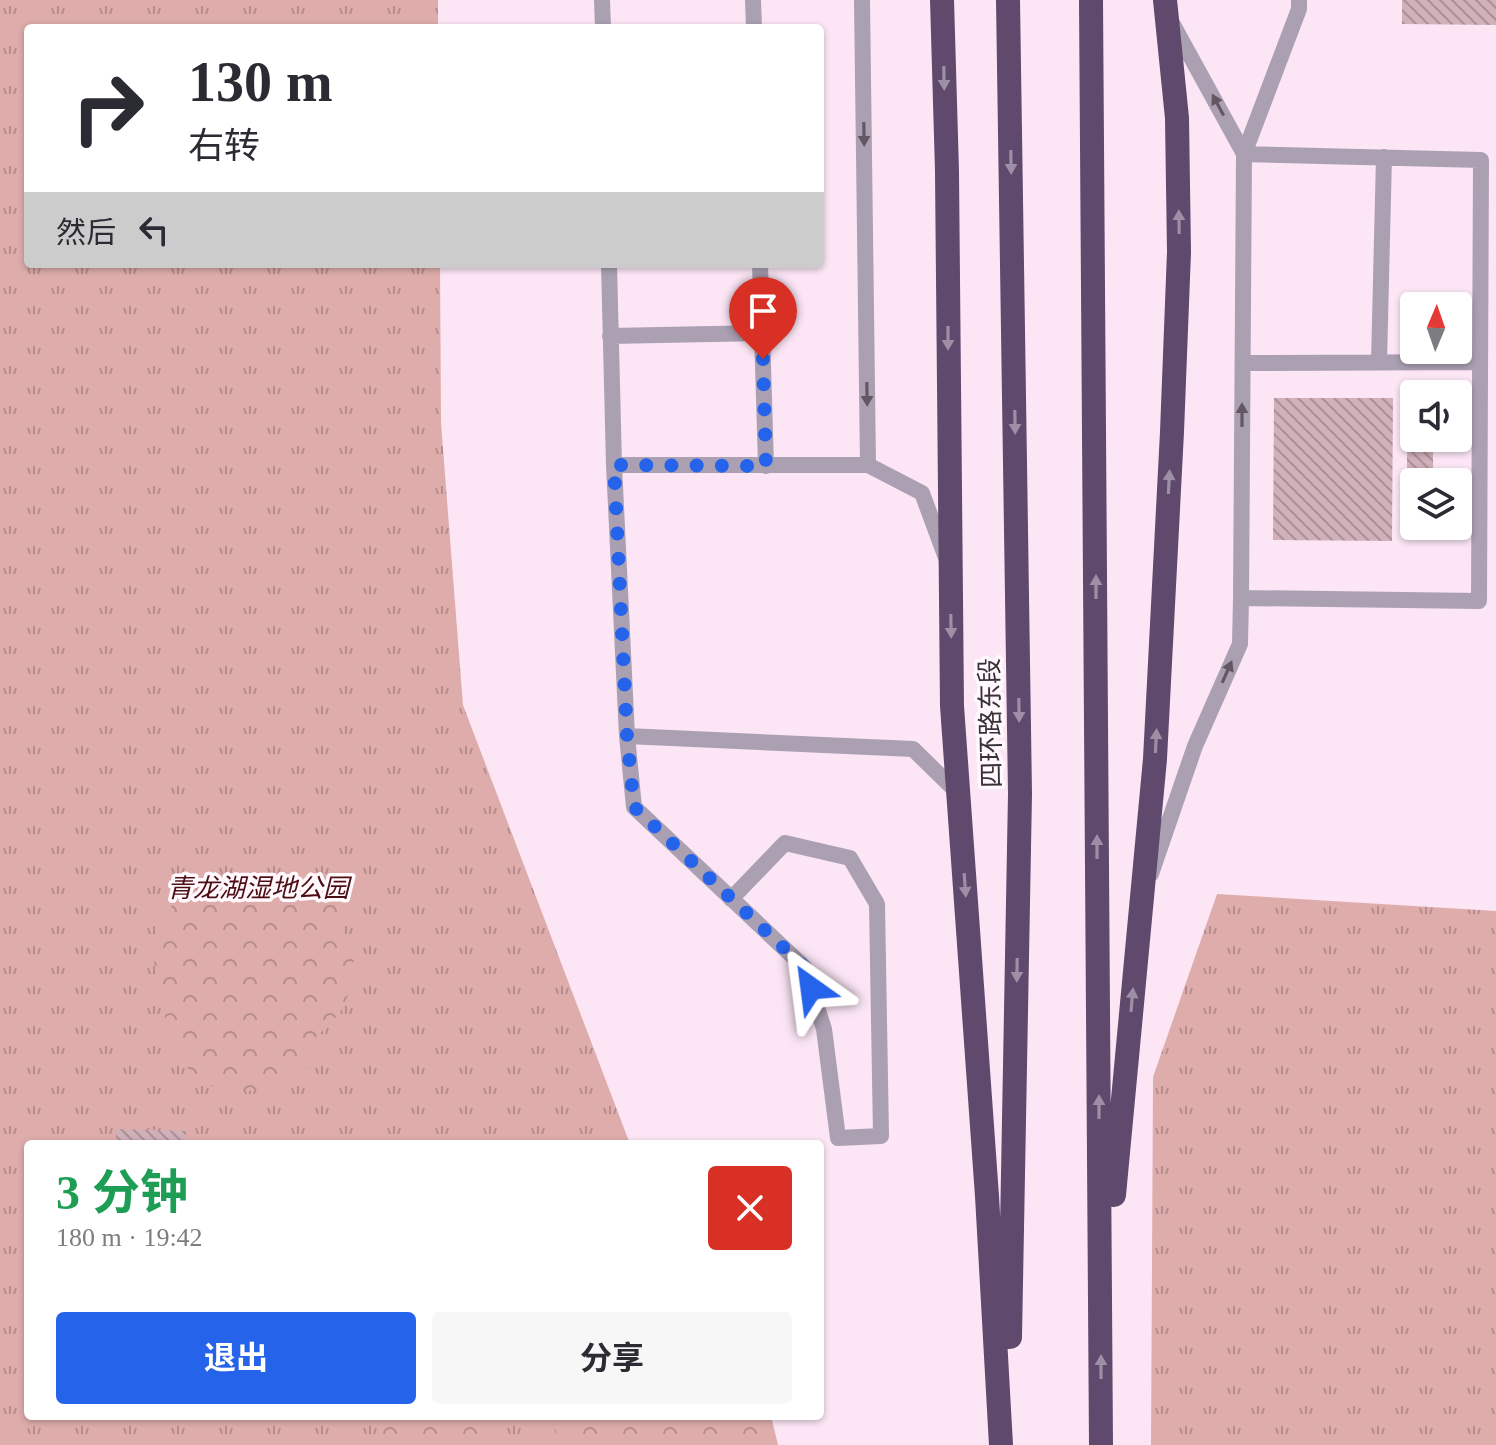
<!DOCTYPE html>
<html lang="zh">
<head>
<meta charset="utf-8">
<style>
	:root { --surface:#fff; --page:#f7f7f7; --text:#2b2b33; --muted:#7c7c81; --accent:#2563eb }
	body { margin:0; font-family:"Times New Roman","Noto Sans SC",serif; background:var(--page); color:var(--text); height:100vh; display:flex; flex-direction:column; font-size:30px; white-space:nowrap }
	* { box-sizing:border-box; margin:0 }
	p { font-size:26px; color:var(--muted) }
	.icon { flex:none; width:44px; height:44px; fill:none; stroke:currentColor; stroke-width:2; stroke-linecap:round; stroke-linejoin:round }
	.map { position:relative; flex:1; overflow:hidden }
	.drawer { position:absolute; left:24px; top:1140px; width:800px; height:280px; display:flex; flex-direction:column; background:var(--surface); border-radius:8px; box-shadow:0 2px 6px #0004 }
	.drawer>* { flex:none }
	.guide { position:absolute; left:24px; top:24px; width:800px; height:244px; border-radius:8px; box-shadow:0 2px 6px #0004; background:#fff; color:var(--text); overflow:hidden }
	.needle { width:52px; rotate:2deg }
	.tools { position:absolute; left:1400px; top:292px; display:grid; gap:16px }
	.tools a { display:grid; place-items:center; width:72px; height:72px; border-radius:8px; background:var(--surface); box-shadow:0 2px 6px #0004; font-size:40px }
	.pin { position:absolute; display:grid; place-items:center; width:68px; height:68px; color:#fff; margin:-82px -34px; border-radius:50% 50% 50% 0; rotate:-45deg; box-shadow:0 0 8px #0007 }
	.pin .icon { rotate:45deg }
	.me { position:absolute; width:88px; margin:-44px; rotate:329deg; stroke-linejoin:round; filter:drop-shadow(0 0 6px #0008) }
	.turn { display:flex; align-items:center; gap:28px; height:168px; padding:0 32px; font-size:36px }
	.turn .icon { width:104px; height:104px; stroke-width:2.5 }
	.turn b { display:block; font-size:56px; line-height:68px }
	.then { display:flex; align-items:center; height:76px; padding:0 32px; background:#0003; gap:16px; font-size:30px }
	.round { display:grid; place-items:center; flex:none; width:84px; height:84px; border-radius:8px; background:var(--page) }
	.overview { display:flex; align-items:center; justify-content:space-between; height:136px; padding:0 32px }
	h1 { font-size:48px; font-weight:700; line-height:60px; color:#1e9e55 }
	.button { display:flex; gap:16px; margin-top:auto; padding:16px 32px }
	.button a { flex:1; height:92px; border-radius:8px; background:var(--accent); color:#fff; font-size:32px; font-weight:700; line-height:92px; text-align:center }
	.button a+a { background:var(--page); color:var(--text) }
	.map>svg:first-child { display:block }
	.grass { fill:url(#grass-tufts) }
	.forest { fill:url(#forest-crowns) }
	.building { fill:url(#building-back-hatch) }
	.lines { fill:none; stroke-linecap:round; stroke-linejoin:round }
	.service { stroke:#aba0b2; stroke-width:16 }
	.motorway { stroke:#5f496c; stroke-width:24 }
	.oneway { fill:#9f8fa6 }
	.oneway2 { fill:#625762 }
	.route { stroke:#2563eb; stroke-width:14; stroke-dasharray:0 25.2 }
	.labels { text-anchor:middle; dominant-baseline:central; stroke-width:7; stroke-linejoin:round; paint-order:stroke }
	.street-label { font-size:26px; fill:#3a3037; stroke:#fff9fd }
	.park-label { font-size:26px; font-style:italic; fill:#4d0e13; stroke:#fff9fd }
</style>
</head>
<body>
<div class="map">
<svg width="1496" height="1445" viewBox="0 0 1496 1445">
	<defs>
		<pattern id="grass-tufts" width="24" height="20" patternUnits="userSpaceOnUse" patternTransform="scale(2)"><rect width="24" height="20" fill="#deadab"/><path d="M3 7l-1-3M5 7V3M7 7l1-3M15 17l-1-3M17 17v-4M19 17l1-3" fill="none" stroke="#b58d8c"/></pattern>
		<pattern id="forest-crowns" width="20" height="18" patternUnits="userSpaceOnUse" patternTransform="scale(2)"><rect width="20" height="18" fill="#deadab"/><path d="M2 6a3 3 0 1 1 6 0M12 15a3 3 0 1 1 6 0" fill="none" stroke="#b58d8c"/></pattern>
		<pattern id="building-back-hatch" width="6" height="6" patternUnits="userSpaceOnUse" patternTransform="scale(2)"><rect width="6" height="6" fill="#d1b0ba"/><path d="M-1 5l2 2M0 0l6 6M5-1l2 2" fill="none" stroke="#ab9098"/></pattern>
	</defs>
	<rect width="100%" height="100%" fill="#fce6f6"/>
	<path class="grass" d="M 0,0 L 438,0 L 438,28 L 28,28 L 28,264 L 440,264 L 441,423 L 463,705 L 630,1144 L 28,1144 L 28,1416 L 734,1416 L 745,1445 L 0,1445 Z
		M 1217,894 L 1496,911 L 1496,1445 L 1151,1445 L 1153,1077 Z"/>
	<path class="forest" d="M 338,878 L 338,921 L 354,950 L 353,985 L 339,1014 L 315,1038 L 311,1066 C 285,1080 260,1094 230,1091 C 221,1090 203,1083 196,1077 C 170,1056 149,971 155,939 C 157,927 166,916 171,906 Z
		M 404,1416 L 486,1416 L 496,1445 L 373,1445 L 380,1428 Z
		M 548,1416 L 771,1416 L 778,1445 L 562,1445 Z"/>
	<path class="building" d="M 1402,0 L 1496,0 L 1496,25 L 1402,24 Z
		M 1274,398 L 1393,398 L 1392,541 L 1273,540 Z
		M 1407,406 L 1414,406 L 1414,438 L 1433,438 L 1433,482 L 1414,482 L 1414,521 L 1407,521 Z
		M 116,1129 L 186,1131 L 186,1144 L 116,1144 Z"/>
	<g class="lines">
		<path class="service" d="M 602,0 L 603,28
			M 753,0 L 754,28
			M 862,0 L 868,465 L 922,493 L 946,558
			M 609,264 L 614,465 L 868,465
			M 760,264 L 766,466
			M 610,336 L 762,333
			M 1379,362 L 1384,157
			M 1243,363 L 1480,362
			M 614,465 L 627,736
			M 1241,598 L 1479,601 L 1481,160 L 1244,154 L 1299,9 L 1299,0
			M 1151,874 L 1195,746 L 1240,644 L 1241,598 L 1244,154 L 1171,21
			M 731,899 L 785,843 L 850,858 L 877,904 L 881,1136 L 838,1138 L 824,1029 L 804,967 L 634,807 L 627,736 L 913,749 L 958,793"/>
		<path class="motorway" d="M 942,0 L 947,171 L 952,706 L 987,1196 L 1001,1445
			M 1008,0 L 1020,794 L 1010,1337
			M 1091,0 L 1101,1445
			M 1114,1195 L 1155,759 L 1172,432 L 1179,252 L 1177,118 L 1165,0"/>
	</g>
	<defs><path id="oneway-solid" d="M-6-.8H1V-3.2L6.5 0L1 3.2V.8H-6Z" transform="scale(2)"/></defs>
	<g class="oneway">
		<use href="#oneway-solid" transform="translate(944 78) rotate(89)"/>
		<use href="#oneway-solid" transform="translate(1011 162) rotate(89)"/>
		<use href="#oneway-solid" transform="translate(1179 222) rotate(-91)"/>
		<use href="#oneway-solid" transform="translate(948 338) rotate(90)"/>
		<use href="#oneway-solid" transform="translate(1015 422) rotate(89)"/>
		<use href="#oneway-solid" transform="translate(1169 482) rotate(-87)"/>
		<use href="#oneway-solid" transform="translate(1096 587) rotate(-90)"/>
		<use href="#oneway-solid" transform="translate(951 626) rotate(89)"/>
		<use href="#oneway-solid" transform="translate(1019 710) rotate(89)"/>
		<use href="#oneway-solid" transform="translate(1156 741) rotate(-87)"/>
		<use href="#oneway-solid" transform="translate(1097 847) rotate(-90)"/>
		<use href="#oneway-solid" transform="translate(965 885) rotate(86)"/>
		<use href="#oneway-solid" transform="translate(1017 970) rotate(91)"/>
		<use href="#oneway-solid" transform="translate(1132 1000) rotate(-85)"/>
		<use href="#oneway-solid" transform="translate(1099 1107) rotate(-90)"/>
		<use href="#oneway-solid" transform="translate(1101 1367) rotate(-90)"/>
	</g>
	<g class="oneway2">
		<use href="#oneway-solid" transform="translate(1218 105) rotate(-118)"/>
		<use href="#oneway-solid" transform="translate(864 134) rotate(89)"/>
		<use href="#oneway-solid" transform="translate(867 394) rotate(89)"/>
		<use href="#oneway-solid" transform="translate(1242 415) rotate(-90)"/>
		<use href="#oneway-solid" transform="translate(1227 672) rotate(-66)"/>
	</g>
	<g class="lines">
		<path class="route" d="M 763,359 L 766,466 L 614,465 L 627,736 L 634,807 L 804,967 L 811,988"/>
	</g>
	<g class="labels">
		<g class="street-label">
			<text transform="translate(991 723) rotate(-91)">四环路东段</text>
		</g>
		<g class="park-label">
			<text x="258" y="888">青龙湖湿地公园</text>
		</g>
	</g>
</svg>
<div class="tools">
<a><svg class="needle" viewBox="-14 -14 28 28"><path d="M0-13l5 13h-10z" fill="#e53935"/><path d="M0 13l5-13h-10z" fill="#7c7c81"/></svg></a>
<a><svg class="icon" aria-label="sound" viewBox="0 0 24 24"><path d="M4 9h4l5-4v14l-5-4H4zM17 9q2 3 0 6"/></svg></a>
<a><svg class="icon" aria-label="layers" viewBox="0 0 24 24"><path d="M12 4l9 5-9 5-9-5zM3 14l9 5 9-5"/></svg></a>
</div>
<div class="pin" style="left:763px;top:359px;background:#d93025"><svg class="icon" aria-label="arrive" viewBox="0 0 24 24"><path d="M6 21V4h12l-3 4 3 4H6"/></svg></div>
<svg class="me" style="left:811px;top:988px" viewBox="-20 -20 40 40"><path d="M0-17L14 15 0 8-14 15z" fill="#2563eb" stroke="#fff" stroke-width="4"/></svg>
<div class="guide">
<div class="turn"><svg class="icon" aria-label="right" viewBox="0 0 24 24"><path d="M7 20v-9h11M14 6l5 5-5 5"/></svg><div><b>130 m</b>右转</div></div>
<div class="then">然后<svg class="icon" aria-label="left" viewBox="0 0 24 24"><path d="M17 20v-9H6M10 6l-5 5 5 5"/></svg></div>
</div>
<section class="drawer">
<div class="overview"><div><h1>3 分钟</h1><p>180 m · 19:42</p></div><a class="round" style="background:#d93025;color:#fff"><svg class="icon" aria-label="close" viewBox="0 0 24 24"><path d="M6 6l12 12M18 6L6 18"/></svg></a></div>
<div class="button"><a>退出</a><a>分享</a></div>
</section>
</div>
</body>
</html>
